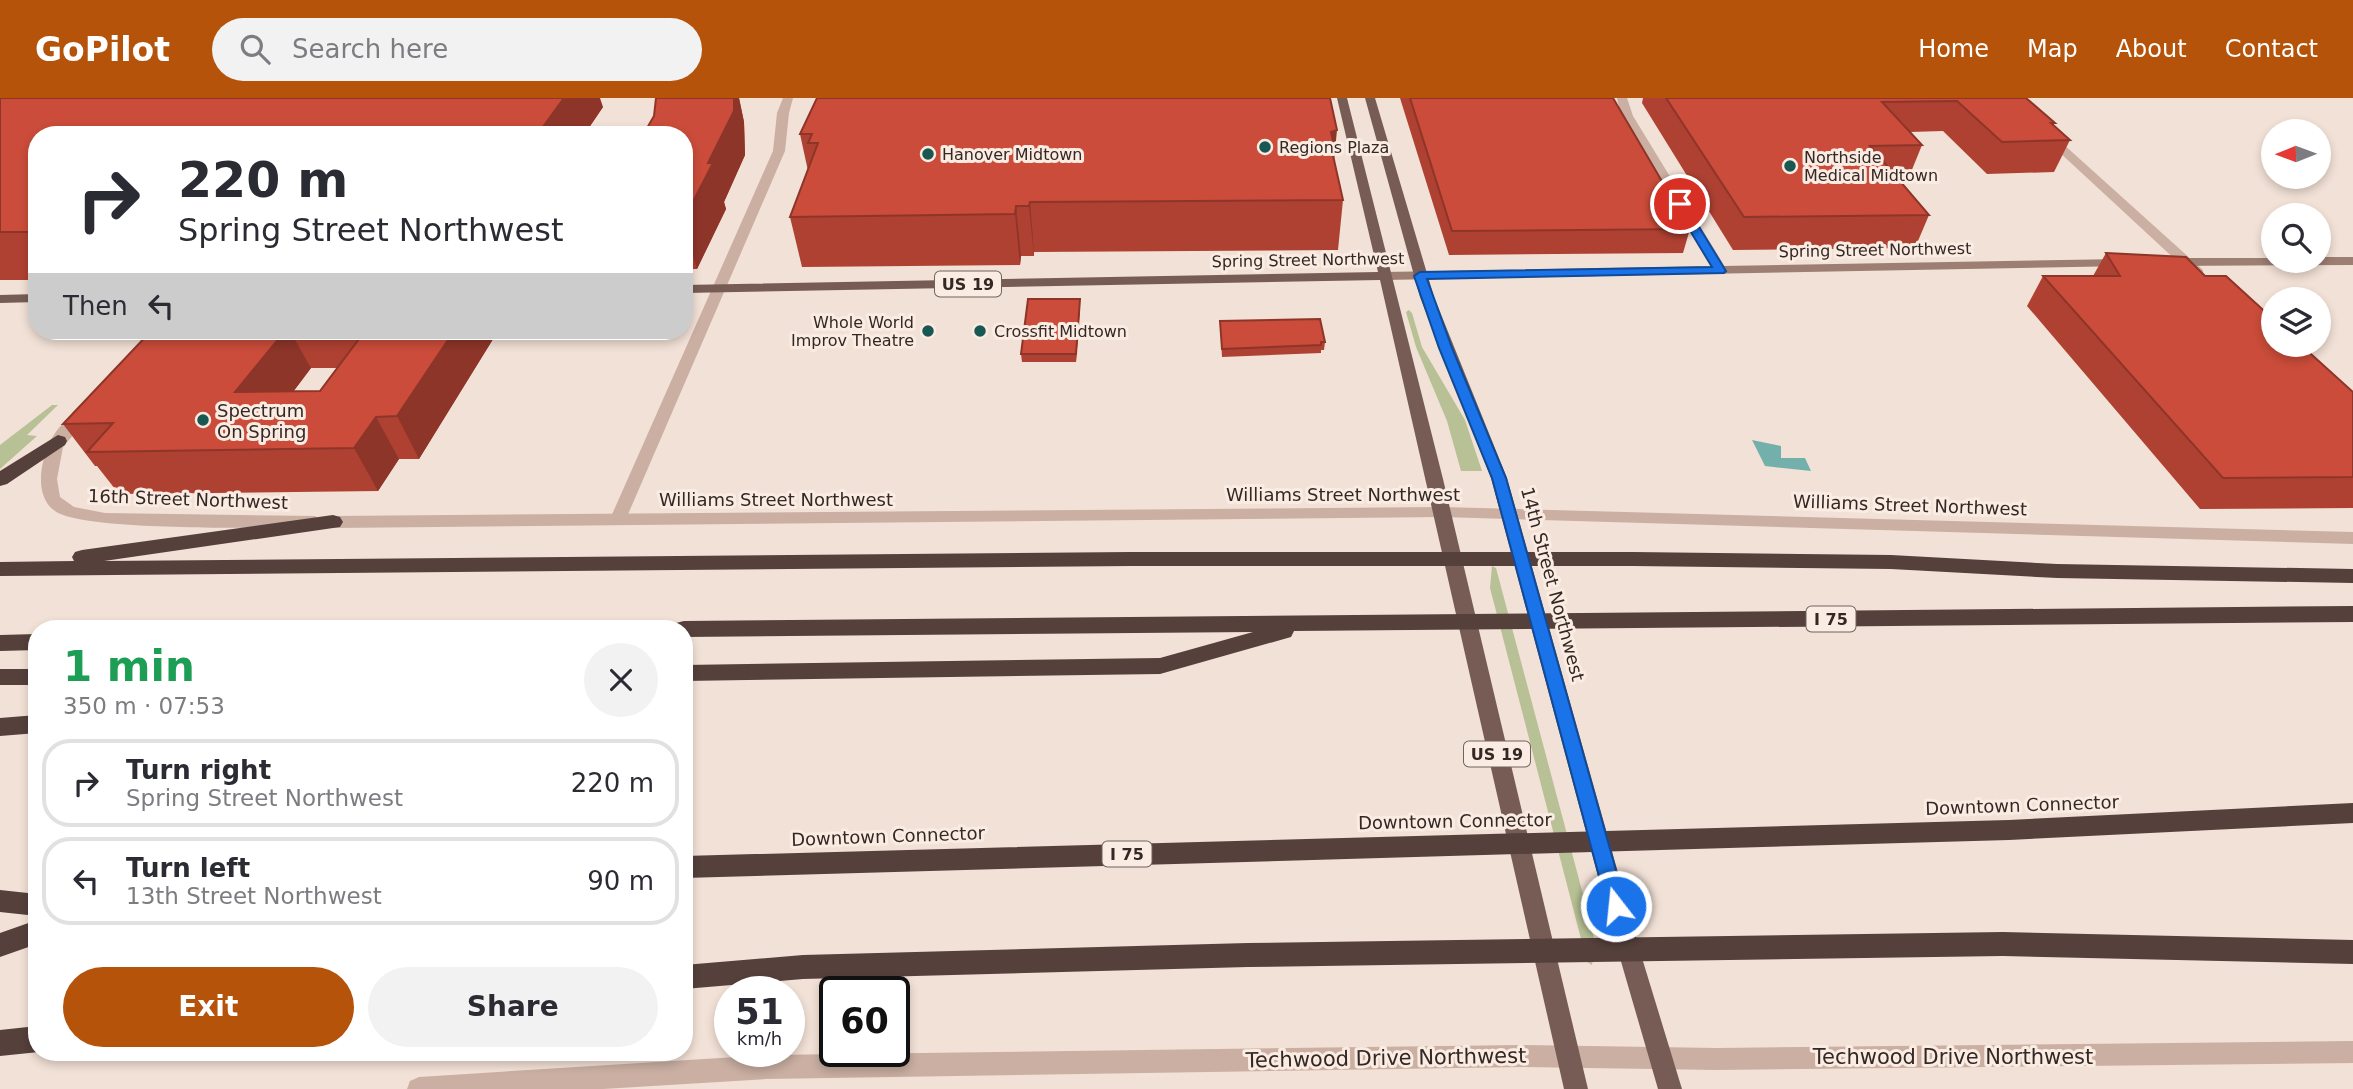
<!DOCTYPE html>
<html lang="en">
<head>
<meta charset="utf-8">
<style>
	:root { --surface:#fff; --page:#f2f2f3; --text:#2b2b33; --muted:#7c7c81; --line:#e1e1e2; --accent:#b45309 }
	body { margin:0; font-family:"DejaVu Sans",sans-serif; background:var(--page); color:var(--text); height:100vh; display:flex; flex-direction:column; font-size:26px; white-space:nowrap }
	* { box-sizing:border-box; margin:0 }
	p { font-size:23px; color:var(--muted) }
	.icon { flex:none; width:38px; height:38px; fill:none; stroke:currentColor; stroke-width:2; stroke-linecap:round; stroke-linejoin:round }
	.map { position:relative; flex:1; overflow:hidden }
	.side { position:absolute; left:28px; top:522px; width:665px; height:441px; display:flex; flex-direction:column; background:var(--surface); border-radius:28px; box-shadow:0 4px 10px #0003 }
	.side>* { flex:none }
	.banner { position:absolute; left:28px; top:28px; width:665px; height:214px; border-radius:28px; box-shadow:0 4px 10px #0003; background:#fff; color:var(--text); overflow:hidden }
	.needle { width:46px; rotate:269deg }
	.buttons { position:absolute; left:2261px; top:21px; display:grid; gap:14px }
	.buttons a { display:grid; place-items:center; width:70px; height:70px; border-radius:50%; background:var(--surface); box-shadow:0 4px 10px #0003; font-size:35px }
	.speed { position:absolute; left:714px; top:878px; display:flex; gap:14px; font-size:35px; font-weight:700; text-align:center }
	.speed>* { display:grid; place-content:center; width:91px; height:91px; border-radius:50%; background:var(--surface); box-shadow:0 4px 10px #0003; line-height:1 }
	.speed small { font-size:18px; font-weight:400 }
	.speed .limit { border:4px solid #111; border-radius:10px; background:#fff; color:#111 }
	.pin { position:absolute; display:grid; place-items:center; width:60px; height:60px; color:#fff; margin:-30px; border:4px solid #fff; border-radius:50%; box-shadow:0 2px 7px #0007 }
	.me { position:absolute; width:77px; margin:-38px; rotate:344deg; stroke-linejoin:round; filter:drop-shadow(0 0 5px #0008) }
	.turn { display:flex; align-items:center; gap:24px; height:147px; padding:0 35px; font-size:32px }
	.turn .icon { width:91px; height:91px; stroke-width:2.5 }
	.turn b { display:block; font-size:49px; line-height:60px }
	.then { display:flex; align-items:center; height:66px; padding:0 35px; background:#0003; gap:14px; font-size:26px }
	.round { display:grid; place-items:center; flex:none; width:74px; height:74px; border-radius:37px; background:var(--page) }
	.headline { display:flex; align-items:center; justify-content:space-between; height:119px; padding:0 35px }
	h1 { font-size:42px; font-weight:600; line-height:52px; color:#1e9e55 }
	.primary-button { display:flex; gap:14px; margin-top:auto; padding:14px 35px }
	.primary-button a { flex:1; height:80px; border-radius:42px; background:var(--accent); color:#fff; font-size:28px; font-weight:600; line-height:80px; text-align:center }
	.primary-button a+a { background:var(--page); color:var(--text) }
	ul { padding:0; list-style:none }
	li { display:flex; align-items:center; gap:21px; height:88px; margin:0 14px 10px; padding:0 21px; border:4px solid var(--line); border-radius:28px }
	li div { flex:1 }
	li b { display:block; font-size:26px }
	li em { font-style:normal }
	header { display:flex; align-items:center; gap:42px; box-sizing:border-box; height:98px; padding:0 35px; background:var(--accent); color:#fff }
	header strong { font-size:33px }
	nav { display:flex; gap:38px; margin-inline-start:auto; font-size:24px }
	.search { width:490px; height:63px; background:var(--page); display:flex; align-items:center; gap:18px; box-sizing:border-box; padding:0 24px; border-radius:38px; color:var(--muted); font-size:26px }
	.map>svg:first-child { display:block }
	.green { fill:#b8c196 }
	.water { fill:#74b0ab }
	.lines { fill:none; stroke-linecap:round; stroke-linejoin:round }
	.minor { fill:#caafa2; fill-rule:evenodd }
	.tertiary { fill:#caafa2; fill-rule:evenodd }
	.secondary { fill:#9d7e73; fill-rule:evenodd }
	.primary { fill:#775c55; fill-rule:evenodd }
	.motorway { fill:#55403b; fill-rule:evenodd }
	.wall { fill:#af4132; fill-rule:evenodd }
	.shaded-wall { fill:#8e3529 }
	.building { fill:#cb4c3a; stroke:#8e3529; stroke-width:2 }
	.route { fill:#1a73e8; stroke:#114b97; stroke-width:2 }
	.poi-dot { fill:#195753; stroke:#faece2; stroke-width:2.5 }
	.labels { text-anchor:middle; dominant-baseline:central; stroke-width:6; stroke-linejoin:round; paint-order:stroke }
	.far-poi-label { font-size:16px; fill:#342825; stroke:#faece2; text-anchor:start }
	.far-street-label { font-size:16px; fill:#342825; stroke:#faece2 }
	.shield { fill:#faece2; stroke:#6f635e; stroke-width:2 }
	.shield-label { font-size:16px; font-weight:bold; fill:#342825 }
	.poi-label { font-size:18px; fill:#342825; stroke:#faece2; text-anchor:start }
	.street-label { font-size:18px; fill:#342825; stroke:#faece2 }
	.near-street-label { font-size:21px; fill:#342825; stroke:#faece2 }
</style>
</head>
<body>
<header>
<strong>GoPilot</strong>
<div class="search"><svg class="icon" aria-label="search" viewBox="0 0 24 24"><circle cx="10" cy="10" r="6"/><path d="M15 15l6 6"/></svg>Search here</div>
<nav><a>Home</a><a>Map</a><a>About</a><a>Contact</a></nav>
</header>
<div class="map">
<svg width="2353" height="991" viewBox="0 0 2353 991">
	<rect width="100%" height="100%" fill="#f2e1d6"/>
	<path class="green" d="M 1409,212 L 1412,215 L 1422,249 L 1465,322 L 1482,373 L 1461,373 L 1447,323 L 1416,249 L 1406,214 Z
		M 52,307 L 58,307 L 27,337 L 37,338 L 0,371 L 0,347 Z
		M 1492,468 L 1496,470 L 1592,830 L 1595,847 L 1592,867 L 1587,864 L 1490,490 Z"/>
	<path class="water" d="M 1752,342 L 1781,348 L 1781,360 L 1805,360 L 1811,373 L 1765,368 Z"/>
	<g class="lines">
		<path class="minor" d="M 783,0 L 793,0 L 789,15 L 785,53 L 626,421 L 618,426 L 612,425 L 610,421 L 773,53 L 777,15 Z
			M 1617,0 L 1627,0 L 1633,18 L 1727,172 L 1725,175 L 1720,176 L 1713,172 L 1621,18 Z
			M 2044,36 L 2052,36 L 2203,172 L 2203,178 L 2193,178 L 2044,40 Z
			M 84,310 L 92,315 L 63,349 L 57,381 L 60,399 L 74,409 L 105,415 L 315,418 L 323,424 L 315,430 C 269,429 84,434 55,413 C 35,399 40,368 48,348 C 53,335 70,314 84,310 Z"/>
		<path class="tertiary" d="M 1442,409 L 2353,434 L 2353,446 L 1442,419 L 333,430 L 325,424 L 333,418 Z
			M 2353,943 L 2353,965 L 1717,972 L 1521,969 L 767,981 L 603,991 L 407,991 L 410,983 L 419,979 L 767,957 L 1521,947 L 1717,950 Z"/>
		<path class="secondary" d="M 2319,159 L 2353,159 L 2353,167 L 2168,168 L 2161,164 L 2168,160 L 2273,160 L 2273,163 L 2319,163 Z
			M 2122,161 L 2129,165 L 2127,168 L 1385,182 L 1378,178 L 1385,174 Z"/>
		<path class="primary" d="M 1337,0 L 1347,0 L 1443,381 L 1588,991 L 1564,991 L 1380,182 L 684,195 L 684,187 L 1378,174 Z
			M 1365,0 L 1375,0 L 1434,199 L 1507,380 L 1642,860 L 1682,991 L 1658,991 L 1620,860 L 1491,380 L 1420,199 Z
			M 37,196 L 37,204 L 0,205 L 0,197 Z"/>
		<path class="motorway" d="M 58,337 L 65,339 L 67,343 L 65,347 L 7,386 L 0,388 L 0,373 Z
			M 333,417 L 340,419 L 343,424 L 340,429 L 104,463 L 1131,454 L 1633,454 L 1891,457 L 2057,466 L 2353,471 L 2353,485 L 2057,480 L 1891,471 L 1633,468 L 1131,468 L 0,478 L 0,464 L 74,463 L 72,459 L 75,454 L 82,452 Z
			M 2353,508 L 2353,524 L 1294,533 L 1291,539 L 1160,576 L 684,583 L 684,567 L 1160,560 L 1253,534 L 684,539 L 684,530 L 674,530 L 676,525 L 684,523 Z
			M 37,536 L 37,552 L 0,553 L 0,537 Z
			M 0,571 L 37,571 L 37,587 L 0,587 Z
			M 37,617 L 37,635 L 0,638 L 0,620 Z
			M 2353,705 L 2353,725 L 2009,742 L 684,780 L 684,758 L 2009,722 Z
			M 0,792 L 37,796 L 37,818 L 0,814 Z
			M 37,822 L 37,846 L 0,859 L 0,835 Z
			M 2003,834 L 2353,842 L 2353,866 L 2003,858 L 1248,869 L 803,881 L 684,891 L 684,867 L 803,857 L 1248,845 Z
			M 37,928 L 39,954 L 0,958 L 0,932 Z"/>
	</g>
	<path class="wall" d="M 0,0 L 603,9 L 584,37 L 37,37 L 37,182 L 0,182 Z
		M 739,0 L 744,24 L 745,57 L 724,104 L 726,111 L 697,171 L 684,171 L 684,37 Z
		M 1400,0 L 1613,0 L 1690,131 L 1683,155 L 1449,157 Z
		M 1643,0 L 2026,0 L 2055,25 L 2053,27 L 2070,42 L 2054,74 L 1987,76 L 1943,33 L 1910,34 L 1922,47 L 1909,79 L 1897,79 L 1929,117 L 1915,150 L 1733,152 L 1642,5 Z
		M 800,36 L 1335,51 L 1334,64 L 1343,102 L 1338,152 L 1034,154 L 1034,158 L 1021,158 L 1020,167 L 802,169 L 790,119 L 808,73 Z
		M 2106,155 L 2205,178 L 2353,294 L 2353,410 L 2200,411 L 2027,208 L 2043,178 L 2093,178 Z
		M 1080,209 L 1076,264 L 1022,264 L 1021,256 Z
		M 1220,223 L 1325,244 L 1324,252 L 1321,252 L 1321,255 L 1222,259 Z
		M 151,233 L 498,233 L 419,361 L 399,361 L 378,393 L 119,396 L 97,368 L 95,368 L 63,326 ZM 311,270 L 337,270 L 320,293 L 293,294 Z"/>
	<path class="shaded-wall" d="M 564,0 L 600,0 L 603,9 L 584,37 L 537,37 Z
		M 734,0 L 739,0 L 744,24 L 745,57 L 724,104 L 726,111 L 697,171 L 684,128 L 684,121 Z
		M 1337,32 L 1335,53 L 1331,34 Z
		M 1030,104 L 1034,154 L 1034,158 L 1029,108 Z
		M 1016,108 L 1021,158 L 1020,167 L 1015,116 Z
		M 1080,201 L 1080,209 L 1076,264 L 1076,256 Z
		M 285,233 L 290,233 L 311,270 L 261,336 L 235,294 Z
		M 454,233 L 498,233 L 419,361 L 397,318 Z
		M 376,319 L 399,361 L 378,393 L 354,350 Z"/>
	<path class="building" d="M 0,0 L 564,0 L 537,37 L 37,37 L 37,134 L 0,134 Z
		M 656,0 L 734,0 L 734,13 L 708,65 L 713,65 L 684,121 L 684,37 L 643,37 L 654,18 Z
		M 817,0 L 1330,0 L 1337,32 L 1331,34 L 1335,53 L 1332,53 L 1343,102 L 1030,104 L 1029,108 L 1016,108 L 1015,116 L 790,119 L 818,45 L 808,45 L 812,36 L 800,36 Z
		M 1410,0 L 1613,0 L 1690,131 L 1452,133 Z
		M 1666,0 L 2026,0 L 2055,25 L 2051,25 L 2070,42 L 2002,44 L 1957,3 L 1882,4 L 1922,47 L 1870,48 L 1929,117 L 1744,119 Z
		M 2106,155 L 2186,159 L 2205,178 L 2226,178 L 2273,221 L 2273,247 L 2301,247 L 2353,294 L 2353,379 L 2223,380 L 2043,178 L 2120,178 Z
		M 1028,201 L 1080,201 L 1076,256 L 1021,256 Z
		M 1320,221 L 1325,244 L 1321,244 L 1321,247 L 1222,251 L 1220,223 Z
		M 151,233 L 285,233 L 235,294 L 320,293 L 365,233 L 454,233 L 397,318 L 376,319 L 354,350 L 87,354 L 113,325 L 63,326 Z"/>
	<path class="route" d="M 1680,103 L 1685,106 L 1726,173 L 1724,175 L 1427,181 L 1452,250 L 1506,380 L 1626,808 L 1623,814 L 1616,816 L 1609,814 L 1607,808 L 1492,380 L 1439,250 L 1414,178 L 1420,174 L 1712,169 L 1674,106 Z"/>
	<g class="poi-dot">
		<circle cx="1265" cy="49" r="7"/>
		<circle cx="928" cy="56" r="7"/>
		<circle cx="1790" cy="68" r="7"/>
		<circle cx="928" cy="233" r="7"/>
		<circle cx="980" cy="233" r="7"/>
		<circle cx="203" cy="322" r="7"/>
	</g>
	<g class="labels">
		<g class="far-poi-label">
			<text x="1279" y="49">Regions Plaza</text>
			<text x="942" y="56">Hanover Midtown</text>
			<text x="1804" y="59">Northside<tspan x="1804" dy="18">Medical Midtown</tspan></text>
			<text x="914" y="224" text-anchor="end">Whole World<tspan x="914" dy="18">Improv Theatre</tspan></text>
			<text x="994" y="233">Crossfit Midtown</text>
		</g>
		<g class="far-street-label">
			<text transform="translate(1875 152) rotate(-1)">Spring Street Northwest</text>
			<text transform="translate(1308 162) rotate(-1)">Spring Street Northwest</text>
		</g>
		<g class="shield">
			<rect x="935" y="173.5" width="66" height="25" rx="5"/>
			<rect x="1806.5" y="508.5" width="49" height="25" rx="5"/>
			<rect x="1464" y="643.5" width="66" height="25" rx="5"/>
			<rect x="1102.5" y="743.5" width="49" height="25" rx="5"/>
		</g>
		<g class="shield-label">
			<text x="968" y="186">US 19</text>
			<text x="1831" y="521">I 75</text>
			<text x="1497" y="656">US 19</text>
			<text x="1127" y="756">I 75</text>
		</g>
		<g class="poi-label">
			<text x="217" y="312">Spectrum<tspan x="217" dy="21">On Spring</tspan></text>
		</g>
		<g class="street-label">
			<text x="1343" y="396">Williams Street Northwest</text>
			<text transform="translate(188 401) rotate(2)">16th Street Northwest</text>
			<text x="776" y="401">Williams Street Northwest</text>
			<text transform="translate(1910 407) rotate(2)">Williams Street Northwest</text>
			<text transform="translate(1553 486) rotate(75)">14th Street Northwest</text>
			<text transform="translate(2022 707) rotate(-2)">Downtown Connector</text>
			<text transform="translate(1455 723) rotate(-1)">Downtown Connector</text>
			<text transform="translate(888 738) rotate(-2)">Downtown Connector</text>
		</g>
		<g class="near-street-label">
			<text x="1953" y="959">Techwood Drive Northwest</text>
			<text transform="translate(1386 960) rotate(-1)">Techwood Drive Northwest</text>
		</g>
	</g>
</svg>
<div class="buttons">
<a><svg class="needle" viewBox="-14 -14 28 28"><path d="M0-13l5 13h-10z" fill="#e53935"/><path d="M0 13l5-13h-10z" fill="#7c7c81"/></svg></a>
<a><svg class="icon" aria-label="search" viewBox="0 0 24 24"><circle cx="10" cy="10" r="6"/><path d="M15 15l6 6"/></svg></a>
<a><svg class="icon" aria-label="layers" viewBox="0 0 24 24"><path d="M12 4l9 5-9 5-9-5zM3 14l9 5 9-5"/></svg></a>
</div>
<div class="speed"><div>51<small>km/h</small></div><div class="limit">60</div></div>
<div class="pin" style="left:1680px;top:106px;background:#d93025"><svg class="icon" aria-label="arrive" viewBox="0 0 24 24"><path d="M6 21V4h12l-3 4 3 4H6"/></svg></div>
<svg class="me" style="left:1616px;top:808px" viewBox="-20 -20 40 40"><circle r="17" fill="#1a73e8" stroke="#fff" stroke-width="3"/><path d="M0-11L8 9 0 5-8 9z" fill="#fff"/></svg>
<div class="banner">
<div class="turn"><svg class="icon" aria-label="right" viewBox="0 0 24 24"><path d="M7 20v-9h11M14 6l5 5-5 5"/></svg><div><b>220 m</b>Spring Street Northwest</div></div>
<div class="then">Then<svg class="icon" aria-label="left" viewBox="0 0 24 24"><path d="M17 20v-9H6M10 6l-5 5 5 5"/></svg></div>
</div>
<section class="side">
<div class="headline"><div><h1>1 min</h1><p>350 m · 07:53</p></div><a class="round"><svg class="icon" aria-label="close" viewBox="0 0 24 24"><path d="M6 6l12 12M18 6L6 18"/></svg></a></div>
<ul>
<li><svg class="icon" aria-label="right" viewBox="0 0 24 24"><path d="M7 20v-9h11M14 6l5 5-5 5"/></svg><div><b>Turn right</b><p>Spring Street Northwest</p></div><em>220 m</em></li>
<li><svg class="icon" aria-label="left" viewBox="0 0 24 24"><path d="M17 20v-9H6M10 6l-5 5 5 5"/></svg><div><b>Turn left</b><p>13th Street Northwest</p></div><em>90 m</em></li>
</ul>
<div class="primary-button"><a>Exit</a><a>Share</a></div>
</section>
</div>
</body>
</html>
